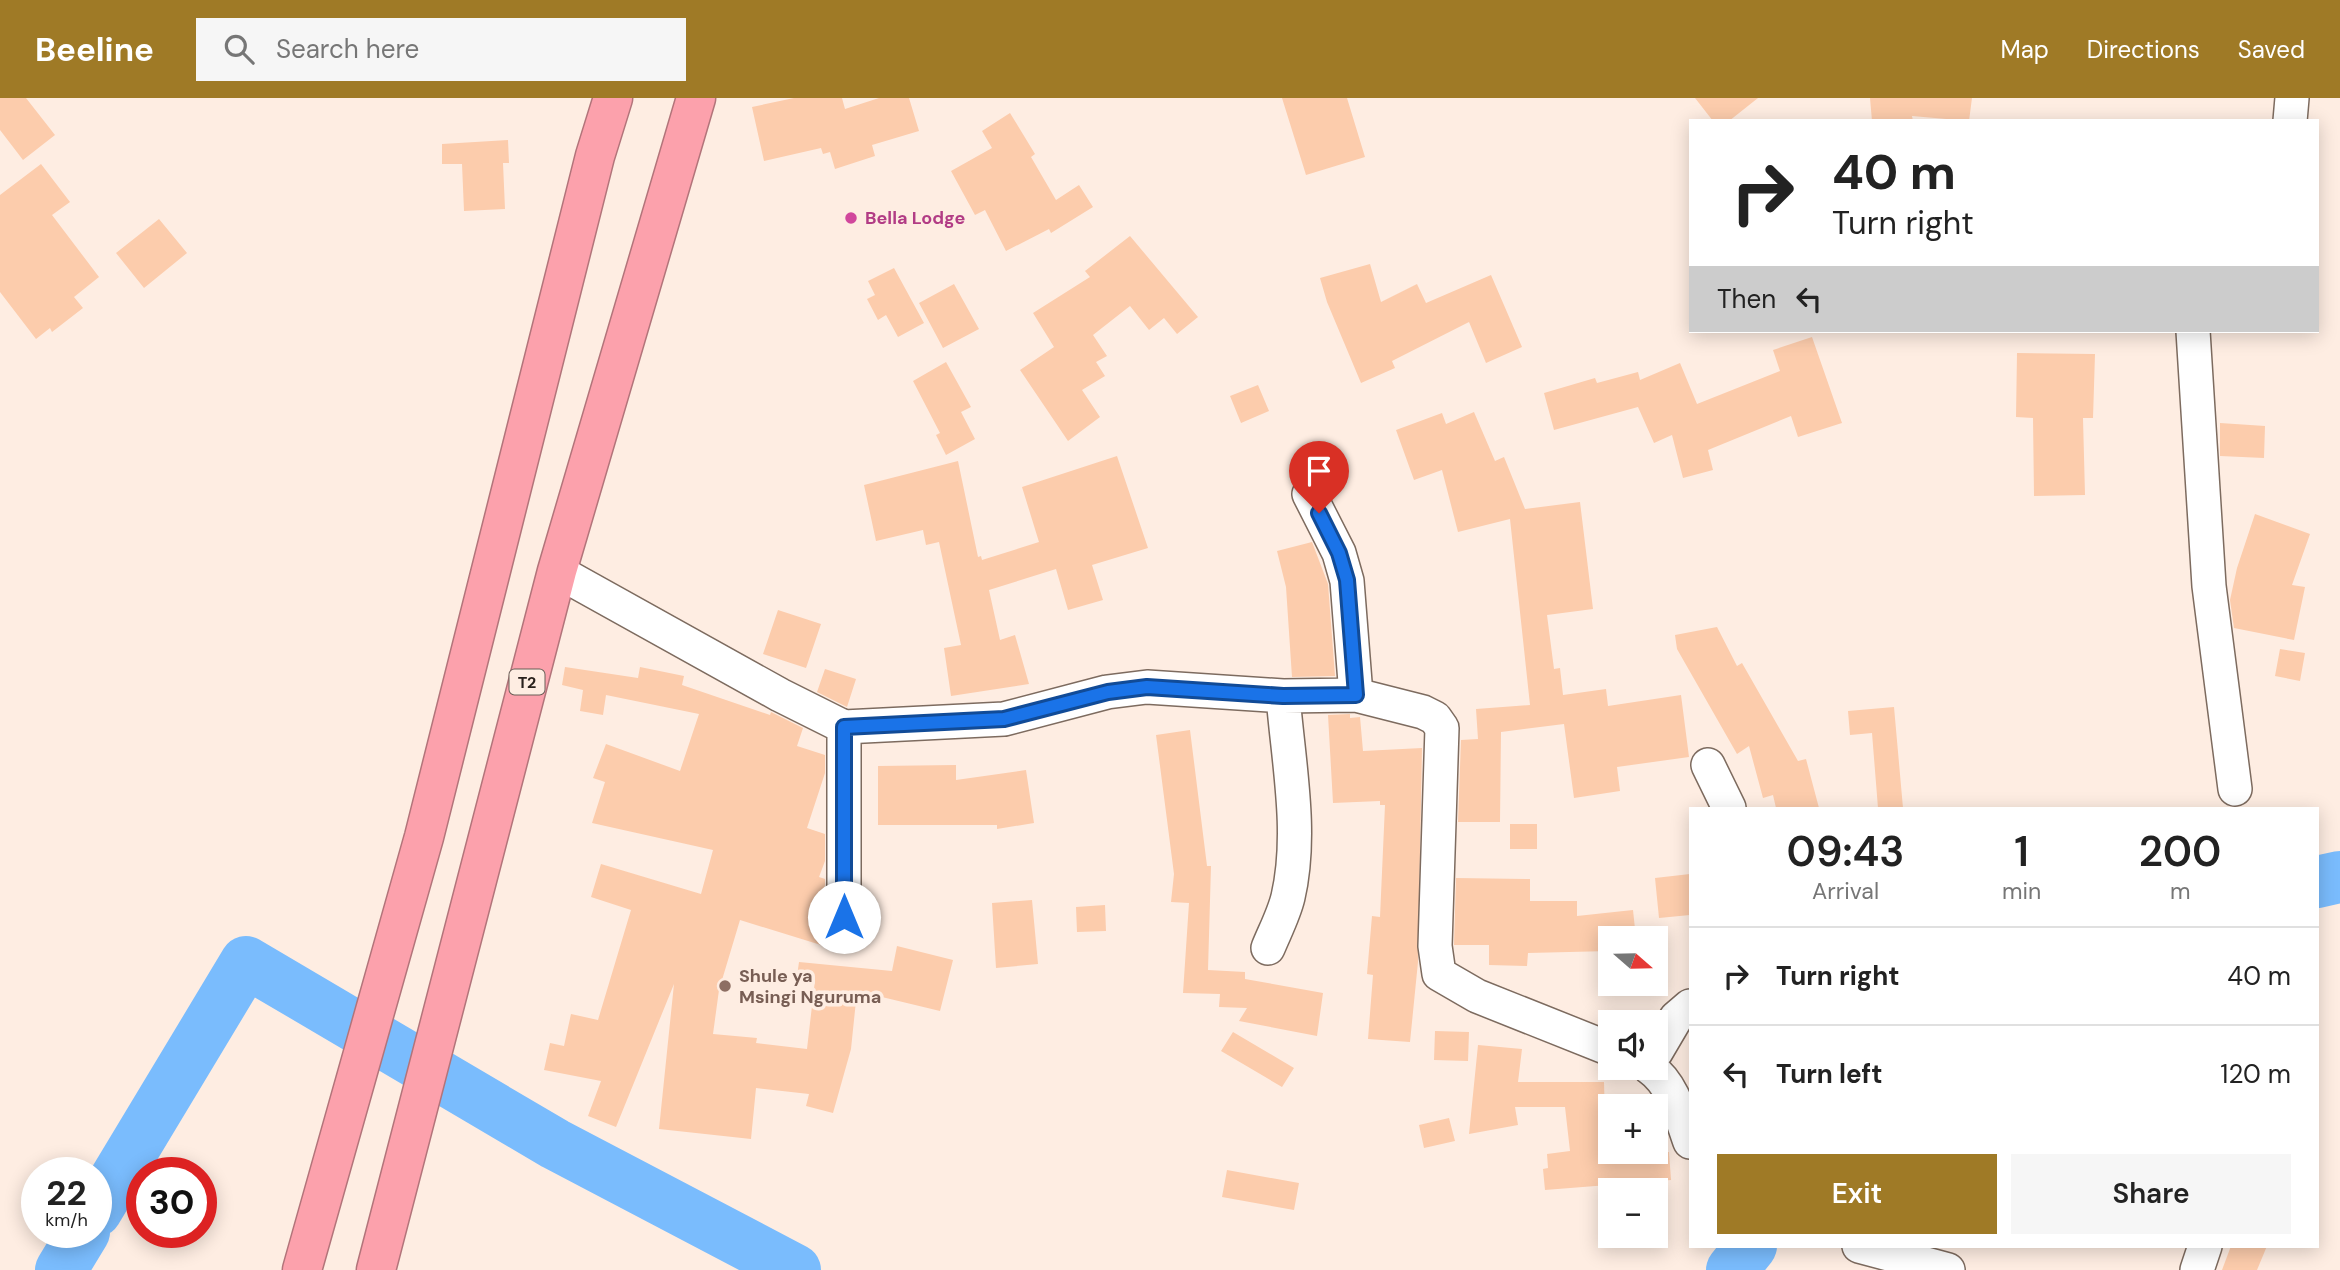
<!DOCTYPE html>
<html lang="en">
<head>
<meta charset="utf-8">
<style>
	:root { --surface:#fff; --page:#f6f6f6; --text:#222; --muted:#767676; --line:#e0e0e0; --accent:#9f7a26 }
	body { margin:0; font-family:"DM Sans",sans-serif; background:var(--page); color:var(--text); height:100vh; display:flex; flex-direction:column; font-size:26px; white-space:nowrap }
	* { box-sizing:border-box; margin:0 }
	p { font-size:23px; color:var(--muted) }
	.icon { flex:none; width:38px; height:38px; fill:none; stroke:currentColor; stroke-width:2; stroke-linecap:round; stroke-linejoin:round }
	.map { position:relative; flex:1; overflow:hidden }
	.side { position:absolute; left:1689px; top:709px; width:630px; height:441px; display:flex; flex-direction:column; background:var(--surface); border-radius:0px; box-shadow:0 4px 18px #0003 }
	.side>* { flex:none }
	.hud { position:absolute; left:1689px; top:21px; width:630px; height:214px; border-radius:0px; box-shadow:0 4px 18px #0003; background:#fff; color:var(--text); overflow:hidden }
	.needle { width:46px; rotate:110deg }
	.controls { position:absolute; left:1598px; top:828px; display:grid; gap:14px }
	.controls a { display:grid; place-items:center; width:70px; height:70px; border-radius:0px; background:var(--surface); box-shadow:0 4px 18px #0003; font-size:35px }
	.speed { position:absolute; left:21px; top:1059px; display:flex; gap:14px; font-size:35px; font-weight:700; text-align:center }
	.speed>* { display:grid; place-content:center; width:91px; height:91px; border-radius:50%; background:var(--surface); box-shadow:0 4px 18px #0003; line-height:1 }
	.speed small { font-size:18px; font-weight:400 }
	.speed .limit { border:10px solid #d22; background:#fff; color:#111 }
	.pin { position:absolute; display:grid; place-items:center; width:60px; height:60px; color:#fff; margin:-72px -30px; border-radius:50% 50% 50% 0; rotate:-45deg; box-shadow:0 0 7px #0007 }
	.pin .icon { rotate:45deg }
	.me { position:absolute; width:77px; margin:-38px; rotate:0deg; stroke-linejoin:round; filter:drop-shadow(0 0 5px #0008) }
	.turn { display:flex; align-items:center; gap:24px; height:147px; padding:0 28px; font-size:32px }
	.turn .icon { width:91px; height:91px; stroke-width:2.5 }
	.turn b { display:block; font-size:49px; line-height:60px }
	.then { display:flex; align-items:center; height:66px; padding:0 28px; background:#0003; gap:14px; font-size:26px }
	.eta { display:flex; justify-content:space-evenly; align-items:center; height:119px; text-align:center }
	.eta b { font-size:42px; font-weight:600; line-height:49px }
	.button { display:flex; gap:14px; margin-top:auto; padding:14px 28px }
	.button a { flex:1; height:80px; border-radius:0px; background:var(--accent); color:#fff; font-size:28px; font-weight:600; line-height:80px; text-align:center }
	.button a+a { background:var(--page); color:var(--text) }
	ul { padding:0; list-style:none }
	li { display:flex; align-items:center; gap:21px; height:98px; padding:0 28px; border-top:2px solid var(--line) }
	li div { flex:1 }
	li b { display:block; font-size:26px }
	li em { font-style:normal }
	header { display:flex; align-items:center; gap:42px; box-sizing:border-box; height:98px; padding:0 35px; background:var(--accent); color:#fff }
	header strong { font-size:33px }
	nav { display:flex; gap:38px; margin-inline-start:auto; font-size:24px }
	.search { width:490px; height:63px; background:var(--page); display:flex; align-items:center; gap:18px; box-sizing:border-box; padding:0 24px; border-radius:0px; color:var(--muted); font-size:26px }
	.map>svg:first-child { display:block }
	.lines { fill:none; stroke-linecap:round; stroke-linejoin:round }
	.river { stroke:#7abcfd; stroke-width:52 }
	.building { fill:#fcccac }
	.minor-casing { stroke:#7d6b5f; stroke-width:36 }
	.highway-casing { stroke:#b2747a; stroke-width:41 }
	.minor { stroke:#fff; stroke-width:33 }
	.highway { stroke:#fca1ac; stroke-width:38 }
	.route-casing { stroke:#114b97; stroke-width:18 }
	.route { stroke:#1a73e8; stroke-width:12 }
	.hotel-dot { fill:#d1479c; stroke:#feede2; stroke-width:2.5 }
	.education-dot { fill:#8d6e63; stroke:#feede2; stroke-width:2.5 }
	.labels { text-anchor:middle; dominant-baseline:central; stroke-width:7; stroke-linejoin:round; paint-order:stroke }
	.shield { fill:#feede2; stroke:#695e57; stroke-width:2 }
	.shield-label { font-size:16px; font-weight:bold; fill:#29211c }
	.hotel-label { font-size:18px; font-weight:bold; fill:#b23c85; stroke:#feede2; text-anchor:start }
	.education-label { font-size:18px; font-weight:bold; fill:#785e54; stroke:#feede2; text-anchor:start }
</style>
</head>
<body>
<header>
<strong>Beeline</strong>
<div class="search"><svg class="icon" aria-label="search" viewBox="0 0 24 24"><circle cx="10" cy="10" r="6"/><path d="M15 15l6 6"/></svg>Search here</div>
<nav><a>Map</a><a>Directions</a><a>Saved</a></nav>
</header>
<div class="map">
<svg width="2340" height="1172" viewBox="0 0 2340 1172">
	<rect width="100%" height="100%" fill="#feede2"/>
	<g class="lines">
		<path class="river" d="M 2317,784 L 2340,779
			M 96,1113 L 246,864 L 555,1046 L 795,1172
			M 61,1172 L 84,1134
			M 1732,1172 L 1751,1148"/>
	</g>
	<path class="building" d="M 0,0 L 26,0 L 55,37 L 23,62 L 0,32 Z
		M 794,0 L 842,0 L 845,11 L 879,0 L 909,0 L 919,33 L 872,47 L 875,58 L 835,71 L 830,54 L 823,56 L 821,50 L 764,63 L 752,9 Z
		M 1282,0 L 1347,0 L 1365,59 L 1306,77 Z
		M 1695,0 L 1758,0 L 1729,23 L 1713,23 Z
		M 1870,0 L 1972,0 L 1969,23 L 1912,18 L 1913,23 L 1872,23 Z
		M 1010,15 L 1035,56 L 1031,59 L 1056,102 L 1079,87 L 1093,109 L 1051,135 L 1049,131 L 1006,153 L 985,112 L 975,117 L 951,73 L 992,50 L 982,33 Z
		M 508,42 L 509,65 L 503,65 L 505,111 L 464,113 L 462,66 L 442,66 L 442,46 Z
		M 41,66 L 70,104 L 52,117 L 99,179 L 74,199 L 83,210 L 52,234 L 50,230 L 36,241 L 0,194 L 0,97 Z
		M 159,121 L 187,155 L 144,190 L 116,155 Z
		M 1130,138 L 1198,219 L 1177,236 L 1164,220 L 1149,232 L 1130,208 L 1093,237 L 1107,258 L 1096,264 L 1105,278 L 1082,292 L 1100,319 L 1068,343 L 1020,272 L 1054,249 L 1033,215 L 1090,179 L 1085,173 Z
		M 1370,166 L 1381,204 L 1417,186 L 1426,205 L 1491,177 L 1522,249 L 1486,265 L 1469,224 L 1392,263 L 1395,270 L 1361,285 L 1327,204 L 1320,180 Z
		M 894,170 L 924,225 L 898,239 L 886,217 L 878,222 L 867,201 L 875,197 L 868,183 Z
		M 954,186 L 979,231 L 943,250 L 919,205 Z
		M 1812,239 L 1842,325 L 1798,339 L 1791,318 L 1708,352 L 1713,372 L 1683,380 L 1672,337 L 1654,345 L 1638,309 L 1554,332 L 1544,295 L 1595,280 L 1597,285 L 1638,274 L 1640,282 L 1680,265 L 1697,306 L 1780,273 L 1773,252 Z
		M 2017,255 L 2095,256 L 2093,320 L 2083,320 L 2085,397 L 2034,398 L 2033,320 L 2016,319 Z
		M 946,264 L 971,309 L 961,314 L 975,341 L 946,357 L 936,337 L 940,335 L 913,283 Z
		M 1258,287 L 1269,313 L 1241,325 L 1230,298 Z
		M 1474,314 L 1495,363 L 1504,359 L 1525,411 L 1580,404 L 1593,511 L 1547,517 L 1554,571 L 1560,570 L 1563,597 L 1606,591 L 1608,608 L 1681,597 L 1689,659 L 1617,669 L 1620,693 L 1574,700 L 1564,626 L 1501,634 L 1500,724 L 1458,724 L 1461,642 L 1478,641 L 1476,611 L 1530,607 L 1510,421 L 1458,434 L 1442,372 L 1414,382 L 1396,332 L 1442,315 L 1446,326 Z
		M 2220,325 L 2265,328 L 2264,360 L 2220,358 Z
		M 1117,358 L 1148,450 L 1092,467 L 1103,502 L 1068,512 L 1056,471 L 989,492 L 1000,542 L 1015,537 L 1029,586 L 951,598 L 944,550 L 961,547 L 939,444 L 926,447 L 923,432 L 876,443 L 864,387 L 958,363 L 978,459 L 981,458 L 982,462 L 1039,444 L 1022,389 Z
		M 2255,416 L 2310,436 L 2292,487 L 2305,489 L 2294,542 L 2234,530 L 2230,502 L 2237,470 Z
		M 1312,444 L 1328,486 L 1335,578 L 1292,579 L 1286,489 L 1277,453 Z
		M 778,512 L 821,526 L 806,570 L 763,556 Z
		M 1717,529 L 1737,568 L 1742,565 L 1798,663 L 1806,661 L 1819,710 L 1776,710 L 1773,697 L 1763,700 L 1749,648 L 1737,656 L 1677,551 L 1675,537 Z
		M 2280,551 L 2305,555 L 2300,583 L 2275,578 Z
		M 565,569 L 638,580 L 640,569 L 684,578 L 682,587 L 770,617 L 771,614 L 803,630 L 797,648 L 825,657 L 825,675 L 807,730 L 825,736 L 825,763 L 819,779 L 825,781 L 825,787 L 820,802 L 825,803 L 827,827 L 821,847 L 740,822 L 719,892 L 713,936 L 757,940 L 756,945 L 807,951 L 815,882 L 797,878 L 799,864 L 892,873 L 897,848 L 953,862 L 940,913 L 857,893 L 851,951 L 833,1015 L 806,1008 L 809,996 L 756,990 L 751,1041 L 659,1031 L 674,886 L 616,1029 L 588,1018 L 601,983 L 544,972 L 550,945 L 564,948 L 571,916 L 598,922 L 631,812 L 591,799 L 601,766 L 701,796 L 713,752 L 592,725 L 605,684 L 593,680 L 606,646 L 680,673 L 699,616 L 606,597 L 603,617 L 580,613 L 583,592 L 562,587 Z
		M 825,571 L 856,581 L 847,609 L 817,594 Z
		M 1894,609 L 1903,710 L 1878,710 L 1872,635 L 1850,637 L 1848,613 Z
		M 1350,616 L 1350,620 L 1360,619 L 1363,653 L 1422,650 L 1418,864 L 1410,944 L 1368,941 L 1373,877 L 1367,876 L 1372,818 L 1380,819 L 1385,707 L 1380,707 L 1380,703 L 1333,705 L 1328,617 Z
		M 1190,632 L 1207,768 L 1211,768 L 1208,872 L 1245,874 L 1245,881 L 1323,895 L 1317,938 L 1239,923 L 1247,910 L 1219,909 L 1220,896 L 1183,895 L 1189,805 L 1171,804 L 1174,776 L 1156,637 Z
		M 956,667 L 956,682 L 1026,672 L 1034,725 L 997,731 L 997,727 L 878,727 L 878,668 Z
		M 1510,726 L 1537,726 L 1537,751 L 1510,751 Z
		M 1690,776 L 1690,817 L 1659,820 L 1655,780 Z
		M 1456,780 L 1530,781 L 1530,803 L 1577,803 L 1577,818 L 1633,812 L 1636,840 L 1610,840 L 1610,853 L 1528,855 L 1527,868 L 1489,867 L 1489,847 L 1454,847 Z
		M 1032,802 L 1038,866 L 996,870 L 992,805 Z
		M 1105,807 L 1106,833 L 1077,834 L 1076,809 Z
		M 1435,933 L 1469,934 L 1468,963 L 1434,962 Z
		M 1233,934 L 1294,970 L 1282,989 L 1221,953 Z
		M 1478,947 L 1522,951 L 1518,984 L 1604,984 L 1605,1020 L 1610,1019 L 1610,1054 L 1669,1054 L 1671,1082 L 1545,1092 L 1543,1071 L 1548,1070 L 1547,1056 L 1570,1053 L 1565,1009 L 1515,1009 L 1518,1027 L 1469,1036 Z
		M 1449,1020 L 1455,1043 L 1424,1050 L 1419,1027 Z
		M 1227,1072 L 1299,1085 L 1294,1112 L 1222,1099 Z
		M 2231,1148 L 2267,1148 L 2257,1172 L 2222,1172 Z"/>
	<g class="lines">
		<g class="minor-casing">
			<path id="minor" d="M 2290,23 L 2292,0
				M 2193,233 L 2209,488 L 2235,691
				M 1309,396 L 1339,455 L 1347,483 L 1356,597
				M 557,473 L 780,597 L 844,629 L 1004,621 L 1107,594 L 1147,589 L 1283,598 L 1356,597 L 1423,614 L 1435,620 L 1442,630 L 1435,848 L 1439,876 L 1477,898 L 1610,951
				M 1708,667 L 1729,710
				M 844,819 L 844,629
				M 1268,850 C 1275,833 1284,816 1288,799 C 1303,735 1288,662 1283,598
				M 1656,954 L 1676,920 L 1690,908
				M 1650,970 C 1673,986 1681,1019 1690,1044
				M 1859,1148 L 1948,1172
				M 2197,1172 L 2205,1148"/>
		</g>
		<g class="highway-casing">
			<path id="highway" d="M 302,1172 L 424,739 L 595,58 L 613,0
				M 376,1172 L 557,473 L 696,0"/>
		</g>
		<use href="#minor" class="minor"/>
		<use href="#highway" class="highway"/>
	</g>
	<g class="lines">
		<g class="route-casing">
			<path id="route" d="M 844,819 L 844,629 L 1004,621 L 1108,594 L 1147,589 L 1283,598 L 1356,597 L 1347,482 L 1339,455 L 1319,415"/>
		</g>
		<use href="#route" class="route"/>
	</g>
	<circle class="hotel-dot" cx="851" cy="120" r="7"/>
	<circle class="education-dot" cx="725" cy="888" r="7"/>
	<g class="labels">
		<rect class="shield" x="509.5" y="571.5" width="35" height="25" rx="5"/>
		<g class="shield-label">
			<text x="527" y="584">T2</text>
		</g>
		<g class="hotel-label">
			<text x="865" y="120">Bella Lodge</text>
		</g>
		<g class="education-label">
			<text x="739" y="878">Shule ya<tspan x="739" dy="21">Msingi Nguruma</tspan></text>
		</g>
	</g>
</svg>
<div class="controls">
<a><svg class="needle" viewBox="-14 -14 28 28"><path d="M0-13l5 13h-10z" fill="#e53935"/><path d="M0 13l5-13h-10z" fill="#767676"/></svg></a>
<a><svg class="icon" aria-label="sound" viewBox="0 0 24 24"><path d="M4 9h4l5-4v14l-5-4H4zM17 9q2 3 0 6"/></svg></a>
<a>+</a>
<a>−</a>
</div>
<div class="speed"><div>22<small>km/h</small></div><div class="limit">30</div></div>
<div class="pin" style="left:1319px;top:415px;background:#d93025"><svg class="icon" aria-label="arrive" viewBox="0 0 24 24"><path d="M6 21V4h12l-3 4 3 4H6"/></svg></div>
<svg class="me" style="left:844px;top:819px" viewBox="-20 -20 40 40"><circle r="19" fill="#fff"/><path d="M0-13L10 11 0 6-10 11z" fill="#1a73e8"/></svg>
<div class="hud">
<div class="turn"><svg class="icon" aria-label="right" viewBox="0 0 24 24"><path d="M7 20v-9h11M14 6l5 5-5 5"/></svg><div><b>40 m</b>Turn right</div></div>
<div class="then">Then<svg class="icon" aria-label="left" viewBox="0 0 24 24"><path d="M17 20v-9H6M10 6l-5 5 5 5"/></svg></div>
</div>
<section class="side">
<div class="eta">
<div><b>09:43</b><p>Arrival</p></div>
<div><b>1</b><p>min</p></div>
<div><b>200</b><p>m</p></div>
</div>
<ul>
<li><svg class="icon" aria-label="right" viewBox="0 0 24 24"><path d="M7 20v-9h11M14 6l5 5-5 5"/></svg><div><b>Turn right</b></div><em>40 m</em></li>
<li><svg class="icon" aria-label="left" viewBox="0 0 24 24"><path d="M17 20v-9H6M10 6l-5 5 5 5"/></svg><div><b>Turn left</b></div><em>120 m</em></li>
</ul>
<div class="button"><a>Exit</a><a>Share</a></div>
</section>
</div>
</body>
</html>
